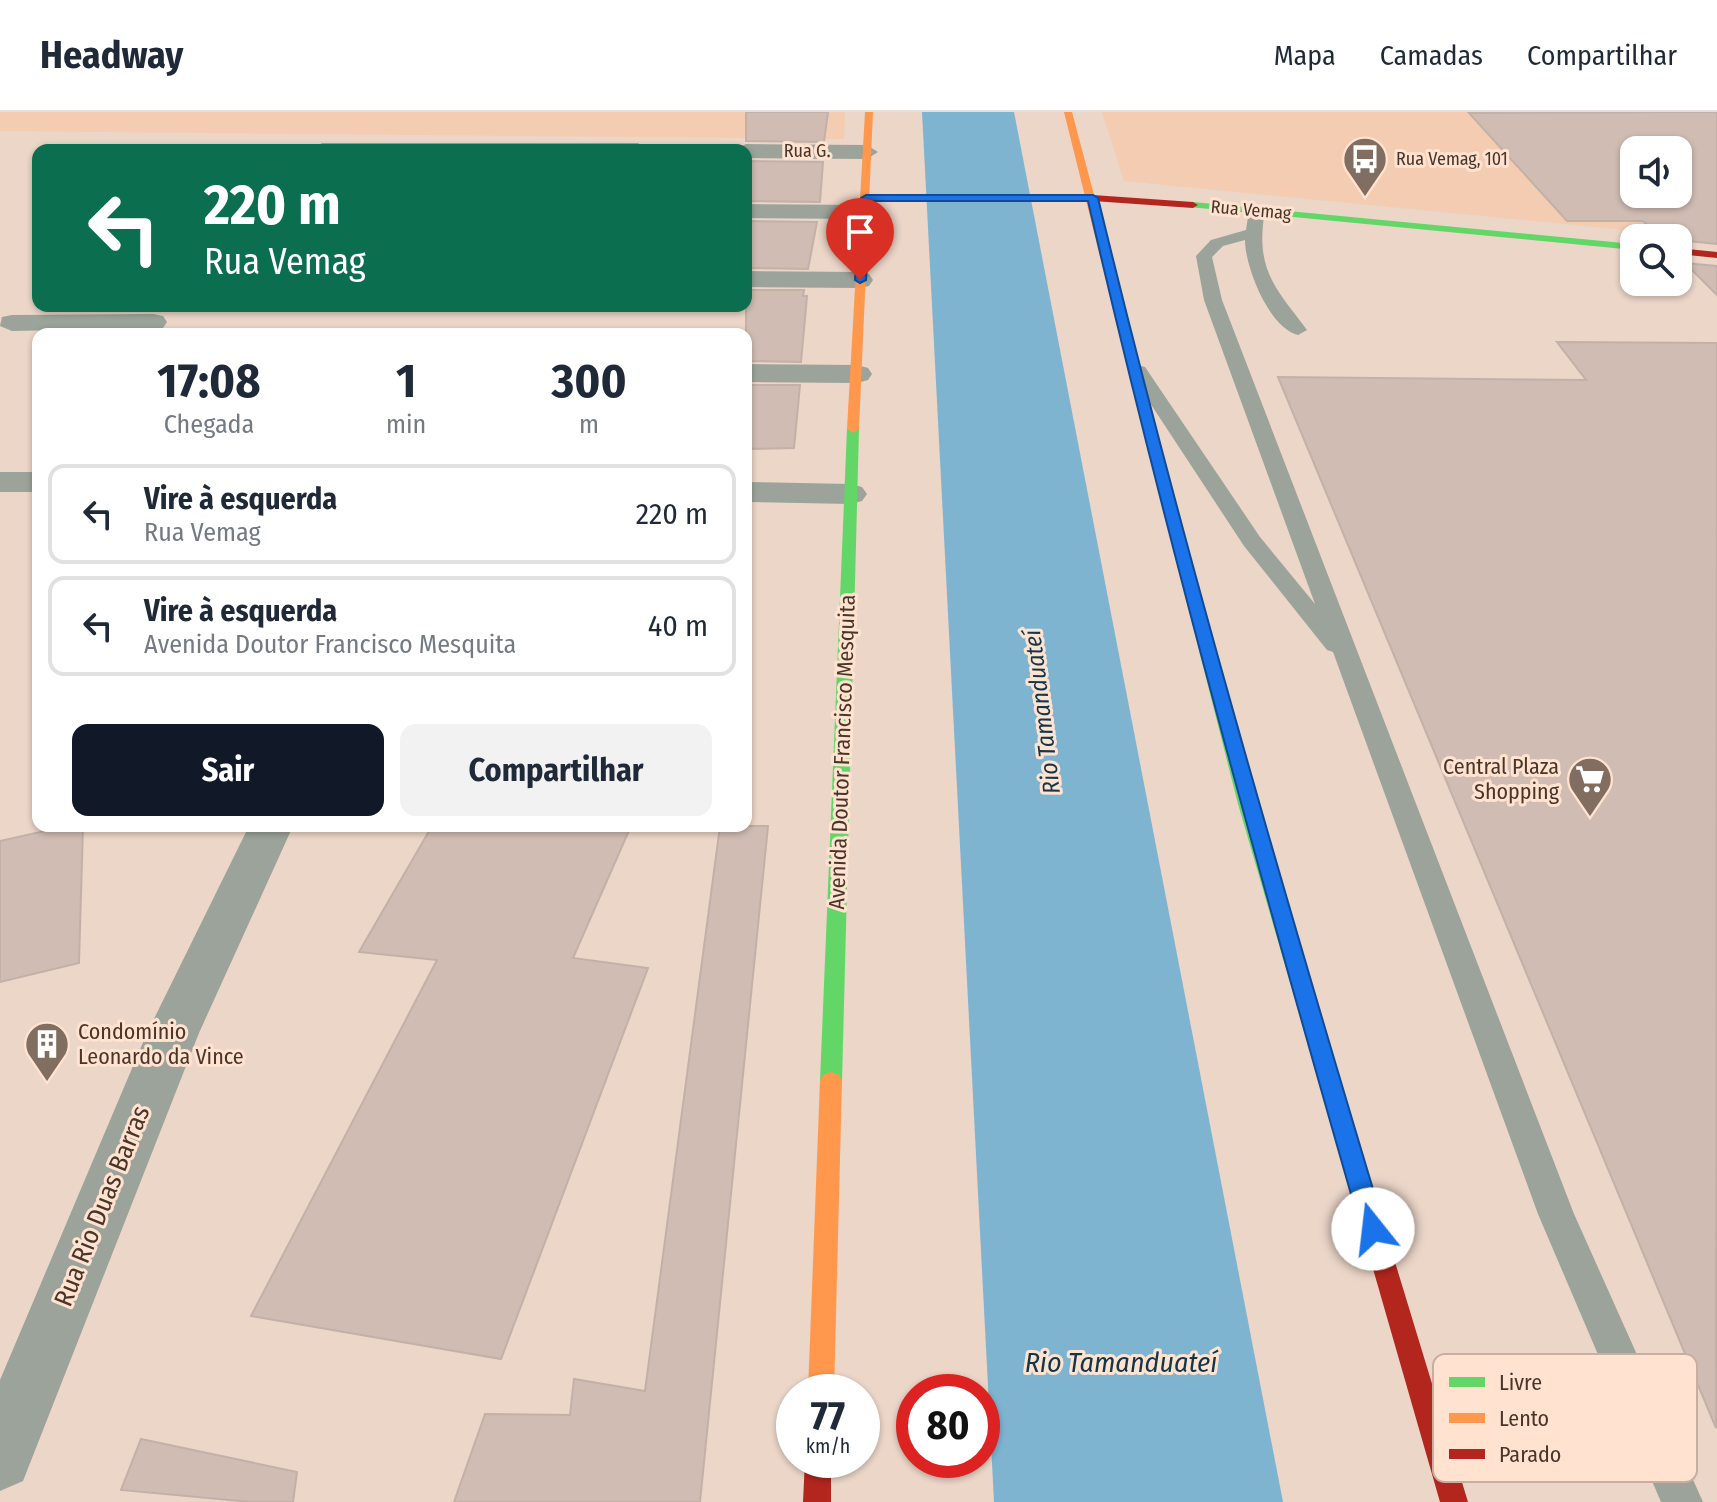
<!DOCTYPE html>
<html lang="pt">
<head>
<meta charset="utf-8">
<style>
	:root { --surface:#fff; --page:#f2f2f3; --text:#1f2937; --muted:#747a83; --line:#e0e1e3; --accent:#111827 }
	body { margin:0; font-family:"Fira Sans Condensed",sans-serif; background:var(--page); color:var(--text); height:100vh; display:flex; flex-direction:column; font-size:30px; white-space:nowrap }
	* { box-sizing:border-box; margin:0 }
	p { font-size:26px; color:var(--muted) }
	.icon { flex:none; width:44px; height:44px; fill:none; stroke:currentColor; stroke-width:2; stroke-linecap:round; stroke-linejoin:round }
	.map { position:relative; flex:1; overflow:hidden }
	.sheet { position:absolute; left:32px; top:216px; width:720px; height:504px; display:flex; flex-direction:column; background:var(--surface); border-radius:16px; box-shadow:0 2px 6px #0004 }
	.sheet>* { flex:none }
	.banner { position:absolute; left:32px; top:32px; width:720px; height:168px; border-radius:16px; box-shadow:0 2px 6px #0004; background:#0b6e4f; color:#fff; overflow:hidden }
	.controls { position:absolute; left:1620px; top:24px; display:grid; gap:16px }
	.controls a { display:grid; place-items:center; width:72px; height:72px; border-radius:16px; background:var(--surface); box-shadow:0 2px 6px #0004; font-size:40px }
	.speed { position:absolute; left:776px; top:1262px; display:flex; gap:16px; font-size:40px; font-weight:700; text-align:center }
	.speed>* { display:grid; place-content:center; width:104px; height:104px; border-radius:50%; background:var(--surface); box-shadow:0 2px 6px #0004; line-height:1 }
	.speed small { font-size:20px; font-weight:400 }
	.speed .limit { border:12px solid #d22; background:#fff; color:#111 }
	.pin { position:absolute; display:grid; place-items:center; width:68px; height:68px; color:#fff; margin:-82px -34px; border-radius:50% 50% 50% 0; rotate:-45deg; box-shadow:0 0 8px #0007 }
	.pin .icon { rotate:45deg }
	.me { position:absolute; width:88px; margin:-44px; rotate:344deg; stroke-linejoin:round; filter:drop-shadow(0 0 6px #0008) }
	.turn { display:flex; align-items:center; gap:28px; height:168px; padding:0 40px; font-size:36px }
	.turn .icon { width:104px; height:104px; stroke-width:2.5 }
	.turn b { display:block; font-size:56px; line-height:68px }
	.eta { display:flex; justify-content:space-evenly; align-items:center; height:136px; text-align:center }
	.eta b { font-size:48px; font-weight:700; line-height:56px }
	.primary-button { display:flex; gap:16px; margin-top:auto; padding:16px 40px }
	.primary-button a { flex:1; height:92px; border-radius:16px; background:var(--accent); color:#fff; font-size:32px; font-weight:700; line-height:92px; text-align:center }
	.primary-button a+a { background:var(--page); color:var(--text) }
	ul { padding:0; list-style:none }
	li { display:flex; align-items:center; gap:24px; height:100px; margin:0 16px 12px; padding:0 24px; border:4px solid var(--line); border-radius:16px }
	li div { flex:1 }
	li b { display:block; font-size:30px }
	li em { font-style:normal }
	header { display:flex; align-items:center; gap:48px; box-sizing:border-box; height:112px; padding:0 40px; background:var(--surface); border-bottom:2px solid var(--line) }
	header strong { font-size:38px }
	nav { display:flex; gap:44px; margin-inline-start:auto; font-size:28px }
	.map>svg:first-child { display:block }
	.built { fill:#f3ccb1; fill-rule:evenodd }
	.water { fill:#7fb4d1 }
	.building { fill:#d0bcb3; stroke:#c3b0a7; stroke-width:2; fill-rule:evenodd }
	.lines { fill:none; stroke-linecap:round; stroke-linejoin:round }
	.lane { fill:#9ca39a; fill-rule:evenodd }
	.street { fill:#9ca39a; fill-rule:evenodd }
	.fast { fill:#63d668; fill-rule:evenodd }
	.slow { fill:#ff974d; fill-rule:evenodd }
	.jam { fill:#b3261e; fill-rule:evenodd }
	.route { fill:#1a73e8; stroke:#114b97; stroke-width:2 }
	.labels { text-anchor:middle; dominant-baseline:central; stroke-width:6; stroke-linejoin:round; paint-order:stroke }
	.far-street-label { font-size:18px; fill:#49362a; stroke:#ffe2cf }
	.far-poi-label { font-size:18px; fill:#49362a; stroke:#ffe2cf; text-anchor:start }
	.street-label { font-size:22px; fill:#49362a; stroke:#ffe2cf }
	.poi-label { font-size:22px; fill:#49362a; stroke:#ffe2cf; text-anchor:end }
	.water-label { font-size:24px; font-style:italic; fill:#11374b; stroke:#ffe2cf }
	.near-street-label { font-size:26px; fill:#49362a; stroke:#ffe2cf }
	.near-water-label { font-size:28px; font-style:italic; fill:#11374b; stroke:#ffe2cf }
	.key { fill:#ffe2cf; stroke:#c8ae9e; stroke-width:2 }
	.key-label { font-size:22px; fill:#49362a }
</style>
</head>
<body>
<header>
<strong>Headway</strong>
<nav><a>Mapa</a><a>Camadas</a><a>Compartilhar</a></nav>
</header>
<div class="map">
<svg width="1717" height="1390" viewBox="0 0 1717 1390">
	<rect width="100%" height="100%" fill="#ebd6c8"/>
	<path class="built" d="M 0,0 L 845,0 L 844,27 L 0,19 Z
		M 1102,0 L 1717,0 L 1717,127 L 1124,69 ZM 1634,38 L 1678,38 L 1678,82 L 1634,82 Z"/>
	<path class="water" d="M 922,0 L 1014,0 L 1283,1390 L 994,1390 Z"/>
	<path class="building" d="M 746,0 L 828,0 L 824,30 L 746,29 Z
		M 1717,0 L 1717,132 L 1660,126 L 1643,109 L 1567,109 L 1469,1 ZM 1634,38 L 1678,38 L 1678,82 L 1634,82 Z
		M 746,49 L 823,50 L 820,90 L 746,89 Z
		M 746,109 L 817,110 L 808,157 L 746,156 Z
		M 1685,151 L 1717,154 L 1717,183 Z
		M 746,178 L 804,178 L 803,184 L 807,184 L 801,250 L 746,249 Z
		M 1557,230 L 1717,231 L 1716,1316 L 1278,265 L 1586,268 Z
		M 746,273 L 800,273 L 794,336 L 746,337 Z
		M 67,714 L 83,714 L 79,851 L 0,870 L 0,729 Z
		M 432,714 L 631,714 L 573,846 L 648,856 L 501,1247 L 251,1204 L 437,848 L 359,840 Z
		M 720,714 L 768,714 L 700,1390 L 454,1390 L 485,1302 L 570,1303 L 574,1267 L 645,1279 Z
		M 141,1327 L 297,1360 L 293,1390 L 251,1390 L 121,1378 Z"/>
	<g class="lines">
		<path class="lane" d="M 1256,100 L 1264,105 C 1256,159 1277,178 1307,218 L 1298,223 C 1269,216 1245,155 1245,128 L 1223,134 L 1212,145 L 1222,188 L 1574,1102 L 1703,1390 L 1661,1390 L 1538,1102 L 1333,540 L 1327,538 L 1244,434 L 1129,259 L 1138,253 L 1145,255 L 1260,425 L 1315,492 L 1204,188 L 1196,144 L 1211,128 L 1246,118 L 1248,105 Z"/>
		<path class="street" d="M 322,31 L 638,31 L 649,38 L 311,38 Z
			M 746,32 L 867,33 L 878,40 L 867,47 L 746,46 L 746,38 L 735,38 Z
			M 746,92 L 866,93 L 878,100 L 866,107 L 746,106 Z
			M 746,159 L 860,160 L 869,162 L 873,168 L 869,174 L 860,176 L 746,175 Z
			M 153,202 L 163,204 L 167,210 L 163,216 L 12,219 L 0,214 L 2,205 L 12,203 Z
			M 746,252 L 857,253 L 868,256 L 872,262 L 868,268 L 857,271 L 746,270 Z
			M 0,360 L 38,360 L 38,380 L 0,380 Z
			M 746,370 L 850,372 L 862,375 L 867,382 L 862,389 L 850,392 L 746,390 Z
			M 249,714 L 293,714 L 199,921 L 23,1369 L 0,1379 L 0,1268 L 147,921 Z"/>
		<path class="fast" d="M 1193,90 L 1634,132 L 1634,138 L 1189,95 L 1188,93 Z
			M 853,313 L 859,317 L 842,969 L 839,975 L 831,978 L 823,975 L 820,969 L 847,317 Z
			M 1161,357 L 1168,361 L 1256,692 L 1360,1035 L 1357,1042 L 1349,1045 L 1341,1042 L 1338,1035 L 1238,692 L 1154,361 Z"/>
		<path class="slow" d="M 865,0 L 873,0 L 859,317 L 853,321 L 847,317 Z
			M 1064,0 L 1072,0 L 1168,361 L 1166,364 L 1161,365 L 1154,361 Z
			M 831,960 L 839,963 L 842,969 L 834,1280 L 808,1280 L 820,969 L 823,963 Z"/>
		<path class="jam" d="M 1093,83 L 1193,90 L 1198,93 L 1193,96 L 1093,89 L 866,89 L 861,86 L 866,83 Z
			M 1678,136 L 1717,140 L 1717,146 L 1678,142 Z
			M 1349,1025 L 1357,1028 L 1360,1035 L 1468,1390 L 1440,1390 L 1338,1035 L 1341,1028 Z
			M 805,1348 L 831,1348 L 831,1390 L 803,1390 Z"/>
	</g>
	<path class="route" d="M 866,83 L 1093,83 L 1098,86 C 1182,433 1282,775 1385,1117 L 1381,1124 L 1373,1128 L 1364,1124 L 1361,1117 C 1263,776 1168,435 1088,89 L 871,89 L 866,168 L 860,171 L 855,168 L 861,86 Z"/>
	<defs>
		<g id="bus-pin" transform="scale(2.3)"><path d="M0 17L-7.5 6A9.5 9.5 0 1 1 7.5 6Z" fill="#826e61" stroke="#ffe2cf"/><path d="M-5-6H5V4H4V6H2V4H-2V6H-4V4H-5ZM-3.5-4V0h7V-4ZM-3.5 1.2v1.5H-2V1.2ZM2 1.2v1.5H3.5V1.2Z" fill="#fff"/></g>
		<g id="supermarket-pin" transform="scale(2.3)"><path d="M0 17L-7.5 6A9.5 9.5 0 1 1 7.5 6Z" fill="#826e61" stroke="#ffe2cf"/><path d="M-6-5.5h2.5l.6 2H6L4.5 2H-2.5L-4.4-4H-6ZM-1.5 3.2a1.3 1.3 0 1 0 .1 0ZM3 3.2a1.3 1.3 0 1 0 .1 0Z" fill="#fff"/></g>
		<g id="building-pin" transform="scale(2.3)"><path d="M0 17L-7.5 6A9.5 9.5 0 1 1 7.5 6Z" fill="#826e61" stroke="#ffe2cf"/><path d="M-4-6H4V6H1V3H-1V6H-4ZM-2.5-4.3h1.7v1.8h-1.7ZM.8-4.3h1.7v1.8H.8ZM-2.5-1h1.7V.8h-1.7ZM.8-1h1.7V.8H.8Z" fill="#fff"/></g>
	</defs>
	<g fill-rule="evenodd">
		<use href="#bus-pin" x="1365" y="47"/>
		<use href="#supermarket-pin" x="1590" y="667"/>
		<use href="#building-pin" x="47" y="932"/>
	</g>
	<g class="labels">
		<g class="far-street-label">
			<text x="807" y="39">Rua G.</text>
			<text transform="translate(1251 98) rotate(5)">Rua Vemag</text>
		</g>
		<g class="far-poi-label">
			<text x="1396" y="47">Rua Vemag, 101</text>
		</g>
		<g class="street-label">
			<text transform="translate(842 640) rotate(-88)">Avenida Doutor Francisco Mesquita</text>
		</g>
		<g class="poi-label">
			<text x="1559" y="654">Central Plaza<tspan x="1559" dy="25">Shopping</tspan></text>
			<text x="78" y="919" text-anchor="start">Condomínio<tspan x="78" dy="25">Leonardo da Vince</tspan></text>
		</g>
		<g class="water-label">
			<text transform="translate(1042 600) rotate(-97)">Rio Tamanduateí</text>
		</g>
		<g class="near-street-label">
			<text transform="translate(102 1094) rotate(-68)">Rua Rio Duas Barras</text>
		</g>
		<g class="near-water-label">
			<text x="1121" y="1250">Rio Tamanduateí</text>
		</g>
	</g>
	<rect x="1433" y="1242" width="264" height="128" rx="12" class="key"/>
	<rect x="1449" y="1265" width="36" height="10" fill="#63d668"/>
	<rect x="1449" y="1301" width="36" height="10" fill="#ff974d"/>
	<rect x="1449" y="1337" width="36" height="10" fill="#b3261e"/>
	<g class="key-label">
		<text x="1499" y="1278">Livre</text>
		<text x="1499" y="1314">Lento</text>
		<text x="1499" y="1350">Parado</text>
	</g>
</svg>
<div class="controls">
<a><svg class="icon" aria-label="sound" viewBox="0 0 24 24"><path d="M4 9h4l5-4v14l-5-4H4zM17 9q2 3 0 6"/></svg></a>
<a><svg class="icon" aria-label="search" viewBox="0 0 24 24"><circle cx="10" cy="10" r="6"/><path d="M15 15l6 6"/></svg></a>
</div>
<div class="speed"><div>77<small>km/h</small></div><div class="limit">80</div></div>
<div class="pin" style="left:860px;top:168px;background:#d93025"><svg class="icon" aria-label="arrive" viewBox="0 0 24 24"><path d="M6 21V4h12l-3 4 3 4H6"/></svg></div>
<svg class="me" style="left:1373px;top:1117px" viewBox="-20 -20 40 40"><circle r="19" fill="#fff"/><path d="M0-13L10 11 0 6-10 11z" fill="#1a73e8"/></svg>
<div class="banner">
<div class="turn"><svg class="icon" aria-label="left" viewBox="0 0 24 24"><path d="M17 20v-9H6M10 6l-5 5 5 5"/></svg><div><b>220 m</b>Rua Vemag</div></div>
</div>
<section class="sheet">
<div class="eta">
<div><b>17:08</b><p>Chegada</p></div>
<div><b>1</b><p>min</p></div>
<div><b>300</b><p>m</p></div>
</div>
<ul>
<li><svg class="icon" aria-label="left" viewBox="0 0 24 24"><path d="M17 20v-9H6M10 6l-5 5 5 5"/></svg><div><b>Vire à esquerda</b><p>Rua Vemag</p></div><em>220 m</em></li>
<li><svg class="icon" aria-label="left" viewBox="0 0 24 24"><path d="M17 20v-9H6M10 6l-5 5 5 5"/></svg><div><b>Vire à esquerda</b><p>Avenida Doutor Francisco Mesquita</p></div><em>40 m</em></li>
</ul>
<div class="primary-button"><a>Sair</a><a>Compartilhar</a></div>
</section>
</div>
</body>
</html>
